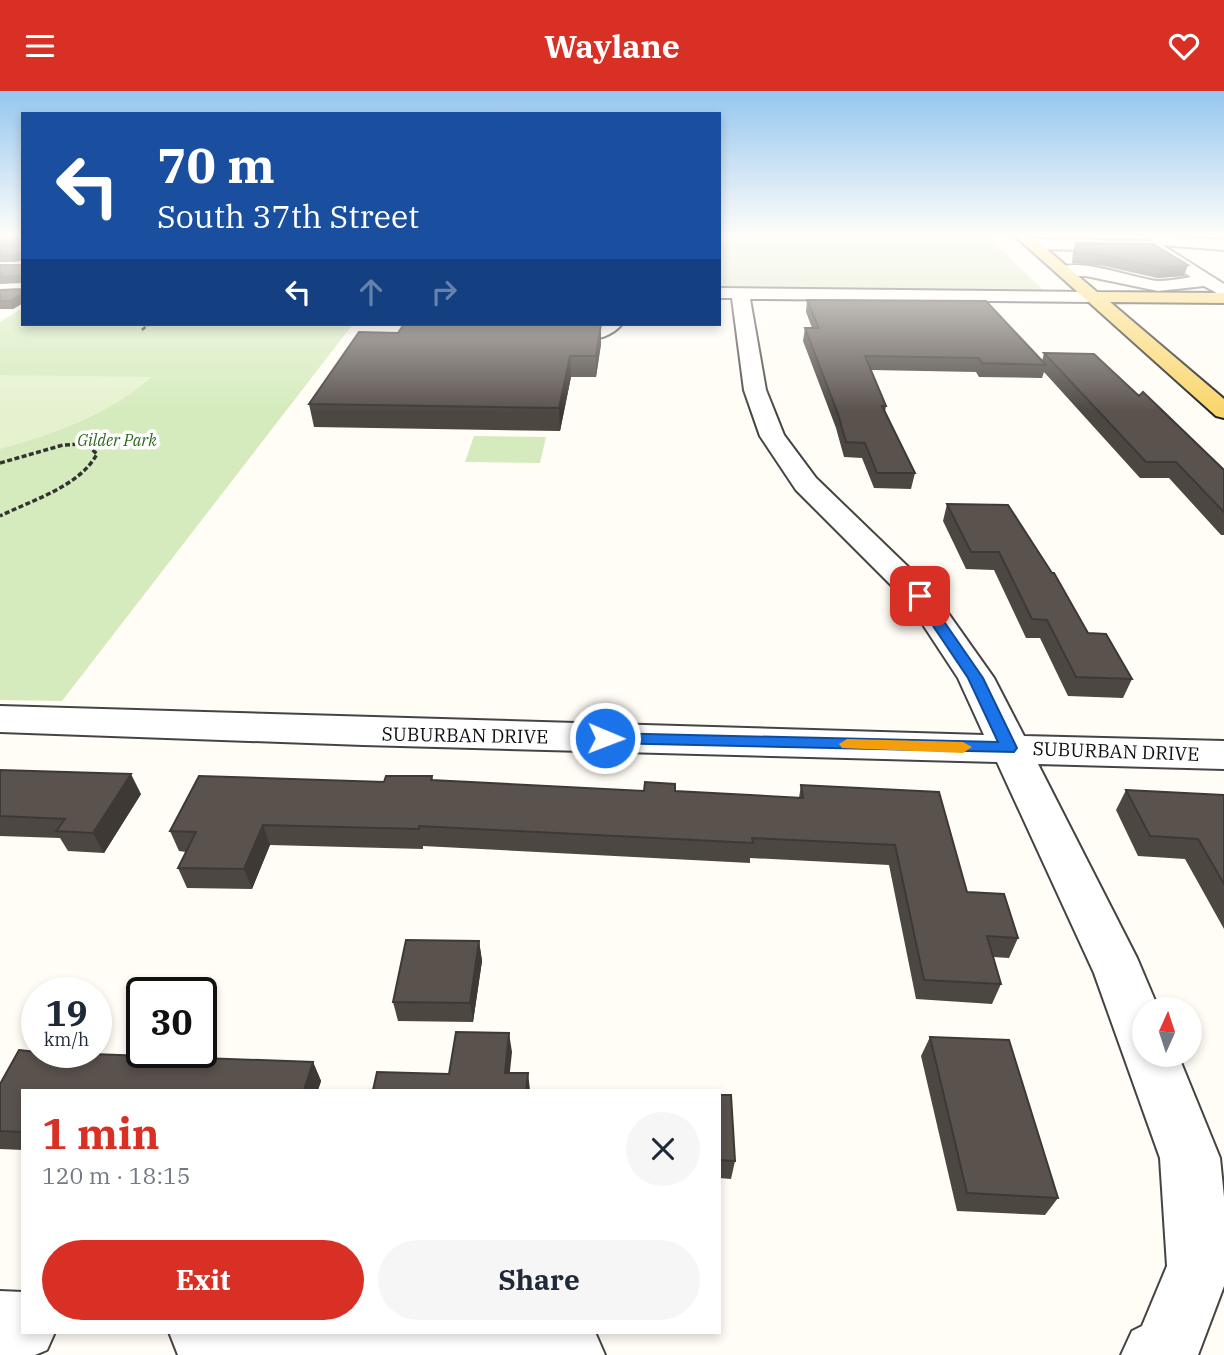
<!DOCTYPE html>
<html lang="en">
<head>
<meta charset="utf-8">
<style>
	:root { --surface:#fff; --page:#f6f6f7; --text:#1f2937; --muted:#747a83; --accent:#d93025 }
	body { margin:0; font-family:"IBM Plex Serif",serif; background:var(--page); color:var(--text); height:100vh; display:flex; flex-direction:column; font-size:26px; white-space:nowrap }
	* { box-sizing:border-box; margin:0 }
	p { font-size:23px; color:var(--muted) }
	.icon { flex:none; width:38px; height:38px; fill:none; stroke:currentColor; stroke-width:2; stroke-linecap:round; stroke-linejoin:round }
	.map { position:relative; flex:1; overflow:hidden }
	.drawer { position:absolute; left:21px; top:998px; width:700px; height:245px; display:flex; flex-direction:column; background:var(--surface); border-radius:0px; box-shadow:0 4px 10px #0003 }
	.drawer>* { flex:none }
	.guide { position:absolute; left:21px; top:21px; width:700px; height:214px; border-radius:0px; box-shadow:0 4px 10px #0003; background:#1a4fa0; color:#fff; overflow:hidden }
	.needle { width:46px; rotate:3deg }
	.buttons { position:absolute; left:1132px; top:906px; display:grid; gap:14px }
	.buttons a { display:grid; place-items:center; width:70px; height:70px; border-radius:50%; background:var(--surface); box-shadow:0 4px 10px #0003; font-size:35px }
	.speed { position:absolute; left:21px; top:886px; display:flex; gap:14px; font-size:35px; font-weight:700; text-align:center }
	.speed>* { display:grid; place-content:center; width:91px; height:91px; border-radius:50%; background:var(--surface); box-shadow:0 4px 10px #0003; line-height:1 }
	.speed small { font-size:18px; font-weight:400 }
	.speed .limit { border:4px solid #111; border-radius:10px; background:#fff; color:#111 }
	.pin { position:absolute; display:grid; place-items:center; width:60px; height:60px; color:#fff; margin:-30px; border-radius:14px; box-shadow:0 4px 10px #0006 }
	.me { position:absolute; width:77px; margin:-38px; rotate:91deg; stroke-linejoin:round; filter:drop-shadow(0 0 5px #0008) }
	.turn { display:flex; align-items:center; gap:24px; height:147px; padding:0 21px; font-size:32px }
	.turn .icon { width:91px; height:91px; stroke-width:2.5 }
	.turn b { display:block; font-size:49px; line-height:60px }
	.lanes { display:flex; align-items:center; height:66px; padding:0 21px; background:#0003; justify-content:center; gap:35px; direction:ltr }
	.lanes .off { opacity:.35 }
	.round { display:grid; place-items:center; flex:none; width:74px; height:74px; border-radius:37px; background:var(--page) }
	.overview { display:flex; align-items:center; justify-content:space-between; height:119px; padding:0 21px }
	h1 { font-size:42px; font-weight:800; line-height:52px; color:var(--accent) }
	.button { display:flex; gap:14px; margin-top:auto; padding:14px 21px }
	.button a { flex:1; height:80px; border-radius:42px; background:var(--accent); color:#fff; font-size:28px; font-weight:800; line-height:80px; text-align:center }
	.button a+a { background:var(--page); color:var(--text) }
	header { display:flex; justify-content:space-between; align-items:center; height:91px; padding:0 21px; background:var(--accent); color:#fff; font-size:32px; font-weight:800 }
	.map>svg:first-child { display:block }
	.green { fill:#d5ebbd }
	.cemetery { fill:#d9e3c4 }
	.pitch { fill:#e6f2cf }
	.lines { fill:none; stroke-linecap:round; stroke-linejoin:round }
	.minor-casing { stroke:#444; stroke-width:4 }
	.major-casing { stroke:#222; stroke-width:4 }
	.path-far1 { stroke:#333; stroke-width:2.5; stroke-dasharray:4.5 2; stroke-linecap:butt }
	.path { stroke:#333; stroke-width:3.5; stroke-dasharray:5 2.5; stroke-linecap:butt }
	.minor { fill:#fff; fill-rule:evenodd }
	.major { fill:#f9d66b; fill-rule:evenodd }
	.wall { fill:#4d4742 }
	.shaded-wall { fill:#3f3936 }
	.building { fill:#5a524d; stroke:#3f3936; stroke-width:2 }
	.route { fill:#1a73e8; stroke:#114b97; stroke-width:2 }
	.slow { fill:#f59e0b }
	.labels { text-anchor:middle; dominant-baseline:central; stroke-width:7; stroke-linejoin:round; paint-order:stroke }
	.far-park-label { font-size:16px; font-style:italic; fill:#2f6b1f; stroke:#fff }
	.street-label { font-size:19px; fill:#111; stroke:#fff }
</style>
</head>
<body>
<header><svg class="icon" aria-label="menu" viewBox="0 0 24 24"><path d="M4 6h16M4 12h16M4 18h16"/></svg>Waylane<svg class="icon" aria-label="heart" viewBox="0 0 24 24"><path d="M12 20l-8-8c-3-5 5-10 8-4 3-6 11-1 8 4z"/></svg></header>
<div class="map">
<svg width="1224" height="1264" viewBox="0 0 1224 1264">
	<rect width="100%" height="100%" fill="#fffdf5"/>
	<path class="green" d="M 23,217 L 23,233 L 353,233 L 62,610 L 0,609 L 0,231 Z
		M 474,345 L 546,346 L 540,372 L 465,371 Z"/>
	<path class="cemetery" d="M 719,144 L 986,144 L 1045,201 L 719,197 Z"/>
	<path class="pitch" d="M 0,284 L 152,286 C 108,324 55,343 0,358 Z"/>
	<g class="lines">
		<g class="minor-casing">
			<path id="minor" d="M 1147,144 L 1224,149 L 1224,159 L 1162,154 L 1224,193 L 1224,206 L 1204,195 L 1158,200 L 1086,185 L 1063,185 L 1055,180 C 1071,163 1135,188 1157,190 C 1168,190 1180,188 1191,186 L 1150,160 L 1032,158 L 1024,153 L 1032,148 L 1153,150 Z
				M 719,197 L 1093,201 L 1102,206 L 1093,211 L 750,208 L 766,299 L 784,344 L 816,387 L 931,498 L 994,587 L 1024,645 L 1224,650 L 1224,678 L 1038,673 L 1137,867 L 1159,919 L 1144,919 L 1144,964 L 1178,964 L 1220,1067 L 1224,1106 L 1224,1195 L 1198,1264 L 1121,1264 L 1132,1240 L 1142,1235 L 1167,1175 L 1160,1067 L 1094,882 L 997,671 L 363,654 L 0,641 L 0,615 L 984,644 L 958,587 L 908,511 L 796,399 L 760,345 L 744,299 L 732,207 L 719,207 Z
				M 540,233 C 555,232 567,238 581,238 C 595,237 607,232 622,233 C 605,255 557,255 540,233 Z
				M 0,1200 L 23,1201 L 23,1241 L 55,1241 L 47,1259 L 35,1264 L 0,1264 Z
				M 169,1241 L 595,1241 L 605,1264 L 178,1264 Z"/>
		</g>
		<g class="major-casing">
			<path id="major" d="M 1014,144 L 1030,144 L 1097,201 L 1224,202 L 1224,212 L 1110,211 L 1224,308 L 1224,327 L 1216,325 Z"/>
		</g>
		<path class="path-far1" d="M 142,239 L 149,233"/>
		<path class="path" d="M 0,372 L 63,354 L 86,353 L 97,363 C 79,396 32,409 0,425"/>
		<use href="#minor" class="minor"/>
		<use href="#major" class="major"/>
	</g>
	<path class="wall" d="M 0,144 L 23,144 L 23,169 L 14,171 L 0,171 Z
		M 1076,152 L 1184,185 L 1157,187 L 1104,175 L 1072,172 L 1073,161 Z
		M 0,174 L 23,174 L 23,212 L 13,218 L 0,218 L 0,199 L 22,198 L 22,192 L 0,193 Z
		M 807,209 L 1042,270 L 1044,262 L 1139,305 L 1224,379 L 1224,444 L 1221,444 L 1169,387 L 1140,387 L 1044,281 L 1042,287 L 979,286 L 976,281 L 871,279 L 886,315 L 885,321 L 915,382 L 911,398 L 874,397 L 862,367 L 844,366 L 836,337 L 803,250 L 805,237 L 812,237 L 806,221 Z
		M 601,253 L 596,286 L 571,286 L 560,340 L 314,336 L 309,313 Z
		M 947,413 L 1088,542 L 1132,588 L 1123,607 L 1068,605 L 1040,547 L 1026,547 L 994,479 L 966,478 L 943,430 Z
		M 0,679 L 141,703 L 104,762 L 68,760 L 60,747 L 0,745 Z
		M 432,685 L 433,689 L 644,700 L 675,700 L 799,707 L 801,694 L 967,801 L 1018,847 L 1009,867 L 993,866 L 1001,893 L 992,913 L 916,908 L 889,774 L 750,767 L 750,772 L 423,755 L 423,758 L 270,754 L 252,798 L 187,797 L 178,777 L 186,761 L 179,760 L 170,740 L 384,691 Z
		M 1126,699 L 1224,704 L 1224,838 L 1185,768 L 1138,765 L 1116,719 Z
		M 479,850 L 482,870 L 473,931 L 398,930 L 393,911 Z
		M 930,946 L 1058,1107 L 1045,1124 L 957,1120 L 921,965 Z
		M 313,971 L 321,990 L 318,999 L 23,999 L 23,1059 L 0,1058 L 0,993 Z
		M 719,1004 L 735,1070 L 731,1088 L 719,1087 Z"/>
	<path class="shaded-wall" d="M 23,161 L 23,169 L 14,171 L 11,165 Z
		M 1188,174 L 1184,185 L 1157,187 L 1161,177 Z
		M 23,203 L 23,212 L 13,218 L 10,210 Z
		M 601,233 L 601,253 L 596,286 L 596,265 Z
		M 570,265 L 571,286 L 560,340 L 559,317 Z
		M 131,683 L 141,703 L 104,762 L 93,742 Z
		M 263,734 L 270,754 L 252,798 L 244,778 Z
		M 479,850 L 482,870 L 473,931 L 470,912 Z
		M 509,942 L 512,961 L 508,999 L 505,982 Z
		M 313,971 L 321,990 L 318,999 L 304,999 Z
		M 528,982 L 530,999 L 526,999 Z"/>
	<path class="building" d="M 0,144 L 23,144 L 23,161 L 11,165 L 0,165 Z
		M 1076,152 L 1153,153 L 1188,174 L 1161,177 L 1108,165 L 1075,162 Z
		M 0,174 L 23,174 L 23,203 L 10,210 L 0,210 L 0,199 L 22,198 L 22,185 L 0,186 Z
		M 807,209 L 986,210 L 1046,274 L 982,272 L 979,267 L 865,265 L 886,315 L 882,315 L 915,382 L 877,382 L 865,352 L 846,351 L 838,323 L 805,237 L 819,237 Z
		M 404,233 L 601,233 L 596,265 L 570,265 L 559,317 L 309,313 L 359,241 L 398,242 Z
		M 1044,262 L 1094,263 L 1139,305 L 1143,301 L 1224,379 L 1224,421 L 1176,371 L 1146,371 Z
		M 947,413 L 1008,414 L 1052,482 L 1054,482 L 1088,542 L 1106,543 L 1132,588 L 1076,586 L 1047,529 L 1032,528 L 999,461 L 971,461 Z
		M 0,679 L 131,683 L 93,742 L 56,740 L 65,728 L 0,725 Z
		M 199,685 L 384,691 L 386,685 L 432,685 L 431,689 L 644,700 L 645,691 L 675,693 L 675,700 L 803,707 L 801,694 L 939,701 L 967,801 L 1004,803 L 1018,847 L 987,845 L 1001,893 L 924,889 L 895,754 L 752,747 L 753,752 L 419,735 L 419,738 L 263,734 L 244,778 L 178,777 L 196,741 L 170,740 Z
		M 1126,699 L 1224,704 L 1224,793 L 1198,748 L 1150,745 Z
		M 406,849 L 479,850 L 470,912 L 393,911 Z
		M 456,941 L 509,942 L 505,982 L 528,982 L 526,999 L 373,999 L 377,981 L 449,983 Z
		M 930,946 L 1009,949 L 1058,1107 L 967,1102 Z
		M 19,959 L 37,961 L 313,971 L 304,999 L 23,999 L 23,1041 L 0,1040 L 0,993 Z
		M 719,1004 L 731,1004 L 735,1070 L 719,1069 Z"/>
	<linearGradient id="sky" x2="0" y2="1"><stop stop-color="#95c6ee"/><stop offset="0.45" stop-color="#fffefa"/><stop offset="1" stop-color="#fffefa" stop-opacity="0"/></linearGradient>
	<rect width="1224" height="321" fill="url(#sky)"/>
	<path class="route" d="M 920,501 L 925,503 L 983,587 L 1017,657 L 1014,661 L 605,652 L 597,647 L 605,642 L 998,651 L 968,587 L 913,505 Z"/>
	<path class="slow" d="M 847,648 L 963,651 L 972,656 L 963,662 L 842,657 L 839,653 Z"/>
	<g class="labels">
		<g class="far-park-label">
			<text x="117" y="349">Gilder Park</text>
		</g>
		<g class="street-label">
			<text transform="translate(465 644) rotate(1)">SUBURBAN DRIVE</text>
			<text transform="translate(1116 660) rotate(2)">SUBURBAN DRIVE</text>
		</g>
	</g>
</svg>
<div class="buttons">
<a><svg class="needle" viewBox="-14 -14 28 28"><path d="M0-13l5 13h-10z" fill="#e53935"/><path d="M0 13l5-13h-10z" fill="#747a83"/></svg></a>
</div>
<div class="speed"><div>19<small>km/h</small></div><div class="limit">30</div></div>
<div class="pin" style="left:920px;top:505px;background:#d93025"><svg class="icon" aria-label="arrive" viewBox="0 0 24 24"><path d="M6 21V4h12l-3 4 3 4H6"/></svg></div>
<svg class="me" style="left:605px;top:647px" viewBox="-20 -20 40 40"><circle r="17" fill="#1a73e8" stroke="#fff" stroke-width="3"/><path d="M0-11L8 9 0 5-8 9z" fill="#fff"/></svg>
<div class="guide">
<div class="turn"><svg class="icon" aria-label="left" viewBox="0 0 24 24"><path d="M17 20v-9H6M10 6l-5 5 5 5"/></svg><div><b>70 m</b>South 37th Street</div></div>
<div class="lanes"><svg class="icon" aria-label="left" viewBox="0 0 24 24"><path d="M17 20v-9H6M10 6l-5 5 5 5"/></svg><svg class="icon off" aria-label="ahead" viewBox="0 0 24 24"><path d="M12 20V5M6 11l6-6 6 6"/></svg><svg class="icon off" aria-label="right" viewBox="0 0 24 24"><path d="M7 20v-9h11M14 6l5 5-5 5"/></svg></div>
</div>
<section class="drawer">
<div class="overview"><div><h1>1 min</h1><p>120 m · 18:15</p></div><a class="round"><svg class="icon" aria-label="close" viewBox="0 0 24 24"><path d="M6 6l12 12M18 6L6 18"/></svg></a></div>
<div class="button"><a>Exit</a><a>Share</a></div>
</section>
</div>
</body>
</html>
